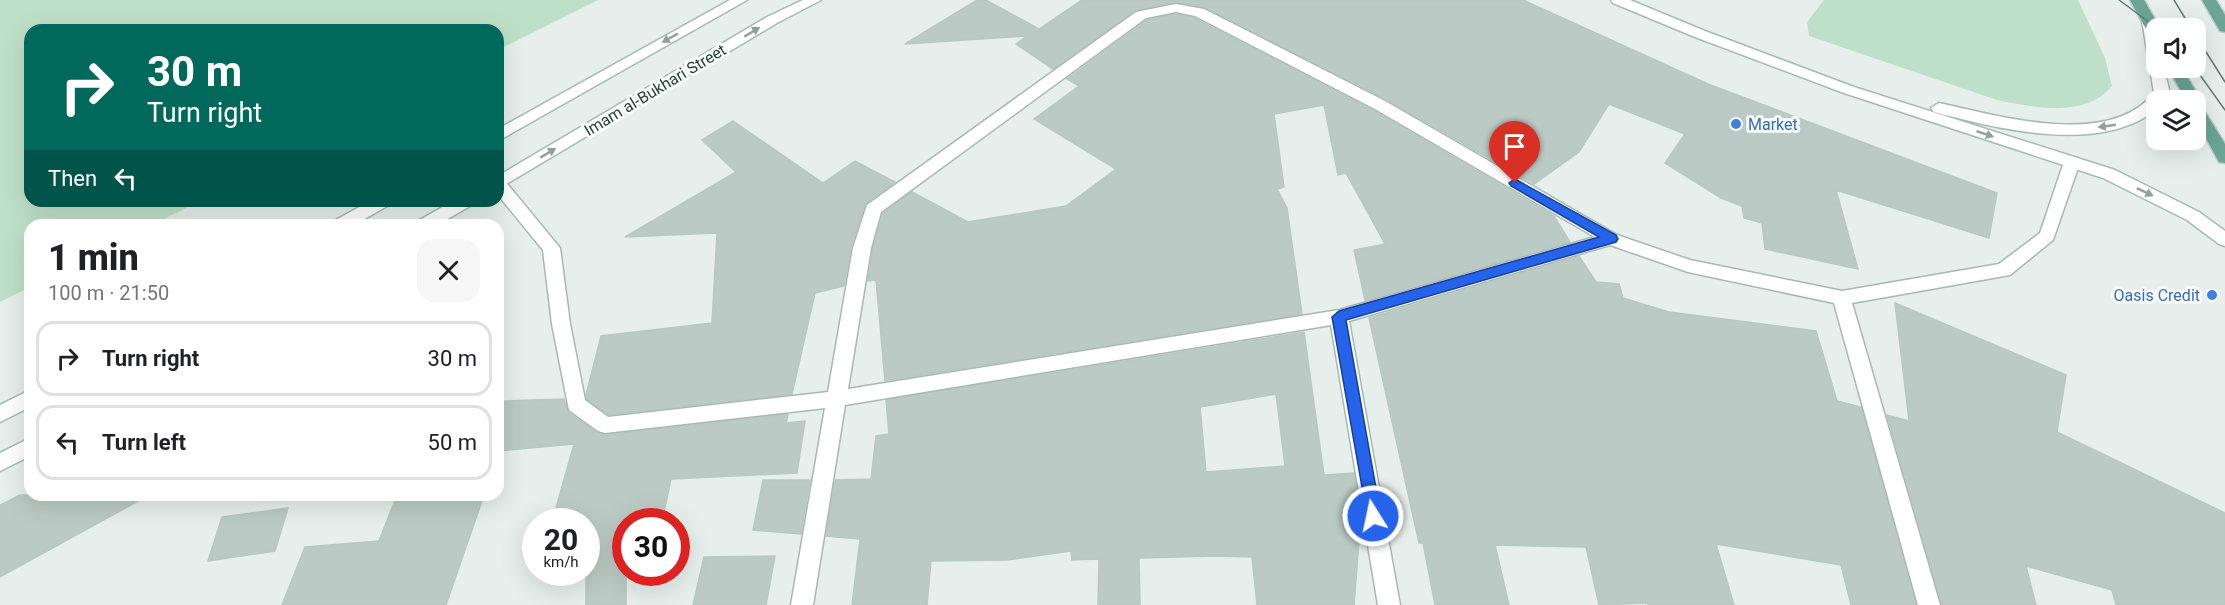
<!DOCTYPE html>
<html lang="en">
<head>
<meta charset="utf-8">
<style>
	:root { --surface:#fff; --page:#f6f6f6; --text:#202124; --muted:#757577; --line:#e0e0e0 }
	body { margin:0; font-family:Roboto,sans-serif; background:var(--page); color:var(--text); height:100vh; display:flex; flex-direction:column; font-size:22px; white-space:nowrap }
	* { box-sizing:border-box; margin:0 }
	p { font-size:20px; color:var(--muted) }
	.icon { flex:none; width:33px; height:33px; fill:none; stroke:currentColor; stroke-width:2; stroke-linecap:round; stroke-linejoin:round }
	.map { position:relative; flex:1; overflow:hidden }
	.drawer { position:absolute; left:24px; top:219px; width:480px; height:282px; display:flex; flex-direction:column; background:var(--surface); border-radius:18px; box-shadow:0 6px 24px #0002 }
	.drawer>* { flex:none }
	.guide { position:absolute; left:24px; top:24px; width:480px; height:183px; border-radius:18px; box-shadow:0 6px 24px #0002; background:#00695c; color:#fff; overflow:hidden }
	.controls { position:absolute; left:2146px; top:18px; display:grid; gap:12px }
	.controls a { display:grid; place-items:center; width:60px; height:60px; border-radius:12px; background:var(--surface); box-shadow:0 6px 24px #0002; font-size:30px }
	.speed { position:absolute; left:522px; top:508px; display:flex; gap:12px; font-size:30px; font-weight:700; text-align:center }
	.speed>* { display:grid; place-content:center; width:78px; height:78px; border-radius:50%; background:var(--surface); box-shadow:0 6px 24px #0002; line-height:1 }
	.speed small { font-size:15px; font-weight:400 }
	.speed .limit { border:9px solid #d22; background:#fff; color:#111 }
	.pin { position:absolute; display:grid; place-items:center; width:51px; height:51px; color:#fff; margin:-62px -26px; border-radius:50% 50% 50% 0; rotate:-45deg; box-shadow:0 0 6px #0007 }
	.pin .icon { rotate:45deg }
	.me { position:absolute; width:66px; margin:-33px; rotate:350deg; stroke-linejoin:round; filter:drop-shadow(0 0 4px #0008) }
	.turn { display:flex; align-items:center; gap:21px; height:126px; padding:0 24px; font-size:27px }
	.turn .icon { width:78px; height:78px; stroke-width:2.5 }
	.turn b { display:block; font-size:42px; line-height:51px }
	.then { display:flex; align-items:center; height:57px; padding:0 24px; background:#0003; gap:12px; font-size:22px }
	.round { display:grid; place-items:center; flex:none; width:63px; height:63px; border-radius:18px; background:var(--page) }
	.summary { display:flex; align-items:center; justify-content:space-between; height:102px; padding:0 24px }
	h1 { font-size:36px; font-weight:800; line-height:45px }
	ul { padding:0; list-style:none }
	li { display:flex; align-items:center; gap:18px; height:75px; margin:0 12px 9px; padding:0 12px; border:3px solid var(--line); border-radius:18px }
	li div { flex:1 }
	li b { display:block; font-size:22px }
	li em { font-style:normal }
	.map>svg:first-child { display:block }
	.green { fill:#bfe0c8 }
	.building { fill:#bbcac4; stroke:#b8c9c2; stroke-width:1.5; fill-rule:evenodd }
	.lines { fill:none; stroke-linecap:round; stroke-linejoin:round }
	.street-casing { stroke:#a8b8b2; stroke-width:3 }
	.secondary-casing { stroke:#a4bbb3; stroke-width:3 }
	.primary-casing { stroke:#c2cac8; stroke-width:3 }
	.street { fill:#fff; fill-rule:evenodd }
	.secondary { fill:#fff; fill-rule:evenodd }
	.primary { fill:#6aa596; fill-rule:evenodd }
	.tram { stroke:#5f7d75; stroke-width:1.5 }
	.oneway { fill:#92a09c }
	.route { fill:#2563eb; stroke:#184099; stroke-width:1.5 }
	.shop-dot { fill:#3f7fe0; stroke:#f7fbf9; stroke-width:2 }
	.labels { text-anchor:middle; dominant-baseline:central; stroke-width:6; stroke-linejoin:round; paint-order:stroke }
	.street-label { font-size:16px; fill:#24423a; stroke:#f7fbf9 }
	.shop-label { font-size:16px; fill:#366cbe; stroke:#f7fbf9; text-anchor:start }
</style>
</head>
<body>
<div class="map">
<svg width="2225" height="605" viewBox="0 0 2225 605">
	<rect width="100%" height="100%" fill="#e6efeb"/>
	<path class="green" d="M 0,0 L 598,0 L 498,50 L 498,30 L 30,30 L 30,201 L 200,201 L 152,225 L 30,225 L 30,287 L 0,302 Z
		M 1824,0 L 2078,0 L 2105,58 L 2112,86 C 2085,119 2033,107 1997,100 L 1809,36 L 1807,22 Z"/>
	<path class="building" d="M 977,0 L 986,0 L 1039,29 L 1082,0 L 1523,0 L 1708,84 L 1997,193 L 1989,238 L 1836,190 L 1858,269 L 1765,249 L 1762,223 L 1744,218 L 1742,206 L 1721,198 L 1665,163 L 1685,134 L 1609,104 L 1579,152 L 1534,184 L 1386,99 L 1204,7 L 1176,2 L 1136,10 L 1053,69 L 1016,44 L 1027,36 L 905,44 Z
		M 1176,14 L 1194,18 L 1374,111 L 1554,216 L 1570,242 L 1365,300 L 1354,250 L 1385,244 L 1346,173 L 1338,175 L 1324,105 L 1274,114 L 1284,187 L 1277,189 L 1287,208 L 1302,314 L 885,381 L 876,280 L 868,281 L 873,248 L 883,213 L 912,192 L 968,222 L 1066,206 L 1116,169 L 1034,119 L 1079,86 L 1067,79 L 1147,20 Z
		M 733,121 L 823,183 L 855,161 L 895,182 L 865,204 L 851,247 L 844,286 L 815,293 L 792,394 L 609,415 L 587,399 L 586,395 L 601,336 L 712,323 L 717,233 L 625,237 L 736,172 L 702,140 Z
		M 1579,256 L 1596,282 L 1619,284 L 1623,298 L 1669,312 L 1816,331 L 1837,401 L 1861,407 L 1916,605 L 1851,605 L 1841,565 L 1716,544 L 1734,605 L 1648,605 L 1647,603 L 1599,605 L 1586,547 L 1495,545 L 1509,605 L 1435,605 L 1423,543 L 1419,543 L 1369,318 Z
		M 1895,303 L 2066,375 L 2057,432 L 2225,513 L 2225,605 L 2116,605 L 2112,590 L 2026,566 L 2036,605 L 1942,605 L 1887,415 L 1909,421 Z
		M 1304,332 L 1324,475 L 1354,473 L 1361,515 L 1354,605 L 1257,605 L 1252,557 L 1214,556 L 1139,558 L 1140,605 L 1098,605 L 1099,559 L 1072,560 L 1071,551 L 1008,560 L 931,561 L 927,605 L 852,605 L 860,539 L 826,536 L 835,480 L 871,479 L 876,436 L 889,434 L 886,400 ZM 1276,394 L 1285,466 L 1206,472 L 1200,407 Z
		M 564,399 L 568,412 L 597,433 L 605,435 L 788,414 L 786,423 L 805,421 L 797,473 L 671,479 L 662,522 L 626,522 L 626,605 L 586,605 L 586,522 L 552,522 L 574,444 L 498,451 L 498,401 Z
		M 763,480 L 810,480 L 801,534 L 753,530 Z
		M 20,495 L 149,495 L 0,577 L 0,505 Z
		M 397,495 L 484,495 L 446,605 L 282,605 L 305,547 L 379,541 Z
		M 288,508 L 275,551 L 208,561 L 222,517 Z
		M 775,556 L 766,605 L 693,605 L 704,557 Z"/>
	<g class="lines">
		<g class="street-casing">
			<path id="street" d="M 1176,4 L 1204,9 L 1385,101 L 1617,235 L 1690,260 L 1842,291 L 1999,264 L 2040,233 L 2064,162 L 2066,158 L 2078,158 L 2080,162 L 2053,240 L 2010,275 L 1852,303 L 1940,605 L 1918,605 L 1834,303 L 1688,272 L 1610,245 L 1349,321 L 1400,605 L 1378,605 L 1331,325 L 845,405 L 813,605 L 791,605 L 825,408 L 605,433 L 598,431 L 569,410 L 552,324 L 543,250 L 498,195 L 498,178 L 504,180 L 560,248 L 570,324 L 585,400 L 608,417 L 828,392 L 853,248 L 867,205 L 1136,12 ZM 1176,12 L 1195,16 L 1375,109 L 1595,237 L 1339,310 L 848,389 L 871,248 L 881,212 L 1146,18 Z"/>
		</g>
		<g class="secondary-casing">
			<path id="secondary" d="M 730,0 L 747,0 L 498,141 L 498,129 Z
				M 803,0 L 821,0 L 777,23 L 498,189 L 498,176 L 767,17 Z
				M 1611,0 L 1630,0 L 1705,31 L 1854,87 L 2115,170 L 2199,212 L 2225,231 L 2225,246 L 2219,244 L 2187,220 L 2103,178 L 1844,93 L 1695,37 L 1613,3 Z
				M 2149,16 L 2156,20 L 2157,68 L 2164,68 L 2170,94 L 2165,100 L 2157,100 L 2157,109 C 2100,155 1999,129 1934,112 L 1931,108 L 1939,103 C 1999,116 2109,149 2154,93 L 2142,20 Z
				M 370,201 L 391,201 L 389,205 L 354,225 L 331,225 L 334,221 Z
				M 453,201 L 474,201 L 472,205 L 437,225 L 415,225 L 418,221 Z
				M 30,390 L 30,407 L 0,422 L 0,405 Z
				M 30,438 L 30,456 L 0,471 L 0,453 Z"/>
		</g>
		<g class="primary-casing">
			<path id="primary" d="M 2130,0 L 2144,0 L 2160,28 L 2157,28 L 2157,40 L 2150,36 Z
				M 2202,0 L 2216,0 L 2225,15 L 2225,32 L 2220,31 Z
				M 2168,68 L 2182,68 L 2201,100 L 2199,102 L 2225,144 L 2225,163 L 2219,162 L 2196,120 L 2196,100 L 2186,100 Z"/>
		</g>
		<use href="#street" class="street"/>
		<use href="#secondary" class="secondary"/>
		<use href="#primary" class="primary"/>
		<path class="tram" d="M 2119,0 L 2157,28
			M 2174,0 L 2191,28
			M 2196,36 L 2225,82
			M 2195,68 L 2225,110"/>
	</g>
	<defs><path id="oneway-solid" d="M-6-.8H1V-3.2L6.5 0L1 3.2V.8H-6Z" transform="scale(1.5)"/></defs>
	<g class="oneway">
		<use href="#oneway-solid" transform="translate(752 32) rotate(-31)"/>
		<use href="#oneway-solid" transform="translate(670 38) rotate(151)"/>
		<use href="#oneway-solid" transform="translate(2107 126) rotate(172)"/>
		<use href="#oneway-solid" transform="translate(1985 134) rotate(18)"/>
		<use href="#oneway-solid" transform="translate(548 153) rotate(-31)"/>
		<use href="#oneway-solid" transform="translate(2145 192) rotate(26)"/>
	</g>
	<path class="route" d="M 1515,179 L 1616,235 L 1618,239 L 1616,242 L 1346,320 L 1381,516 L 1379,521 L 1373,523 L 1368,521 L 1332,317 L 1339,311 L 1599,237 L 1511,186 L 1509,183 Z"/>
	<g class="shop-dot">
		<circle cx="1736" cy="124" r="6"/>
		<circle cx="2212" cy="295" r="6"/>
	</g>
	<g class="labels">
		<g class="street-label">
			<text transform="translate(655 90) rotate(-31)">Imam al-Bukhari Street</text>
		</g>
		<g class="shop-label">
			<text x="1748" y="124">Market</text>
			<text x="2200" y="295" text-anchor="end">Oasis Credit</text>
		</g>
	</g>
</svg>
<div class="controls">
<a><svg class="icon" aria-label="sound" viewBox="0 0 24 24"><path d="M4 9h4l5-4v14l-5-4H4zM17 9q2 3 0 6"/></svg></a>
<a><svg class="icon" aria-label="layers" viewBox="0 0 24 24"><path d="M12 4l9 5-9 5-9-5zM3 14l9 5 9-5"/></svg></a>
</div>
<div class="speed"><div>20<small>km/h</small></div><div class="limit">30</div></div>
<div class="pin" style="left:1515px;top:183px;background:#d93025"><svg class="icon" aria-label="arrive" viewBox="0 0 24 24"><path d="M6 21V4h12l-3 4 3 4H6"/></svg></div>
<svg class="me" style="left:1373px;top:516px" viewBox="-20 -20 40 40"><circle r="17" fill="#2563eb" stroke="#fff" stroke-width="3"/><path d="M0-11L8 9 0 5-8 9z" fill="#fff"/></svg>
<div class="guide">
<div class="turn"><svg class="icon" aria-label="right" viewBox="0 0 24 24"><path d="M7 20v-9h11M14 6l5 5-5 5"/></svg><div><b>30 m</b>Turn right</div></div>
<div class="then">Then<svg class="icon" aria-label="left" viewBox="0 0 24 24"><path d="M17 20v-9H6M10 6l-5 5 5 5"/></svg></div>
</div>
<section class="drawer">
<div class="summary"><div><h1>1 min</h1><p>100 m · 21:50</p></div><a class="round"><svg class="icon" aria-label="close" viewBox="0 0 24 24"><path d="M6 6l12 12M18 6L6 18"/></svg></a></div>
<ul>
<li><svg class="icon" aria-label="right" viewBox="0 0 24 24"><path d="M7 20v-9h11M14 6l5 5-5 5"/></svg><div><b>Turn right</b></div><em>30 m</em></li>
<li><svg class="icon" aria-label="left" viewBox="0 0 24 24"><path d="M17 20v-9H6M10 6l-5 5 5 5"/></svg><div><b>Turn left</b></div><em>50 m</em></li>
</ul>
</section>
</div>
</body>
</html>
